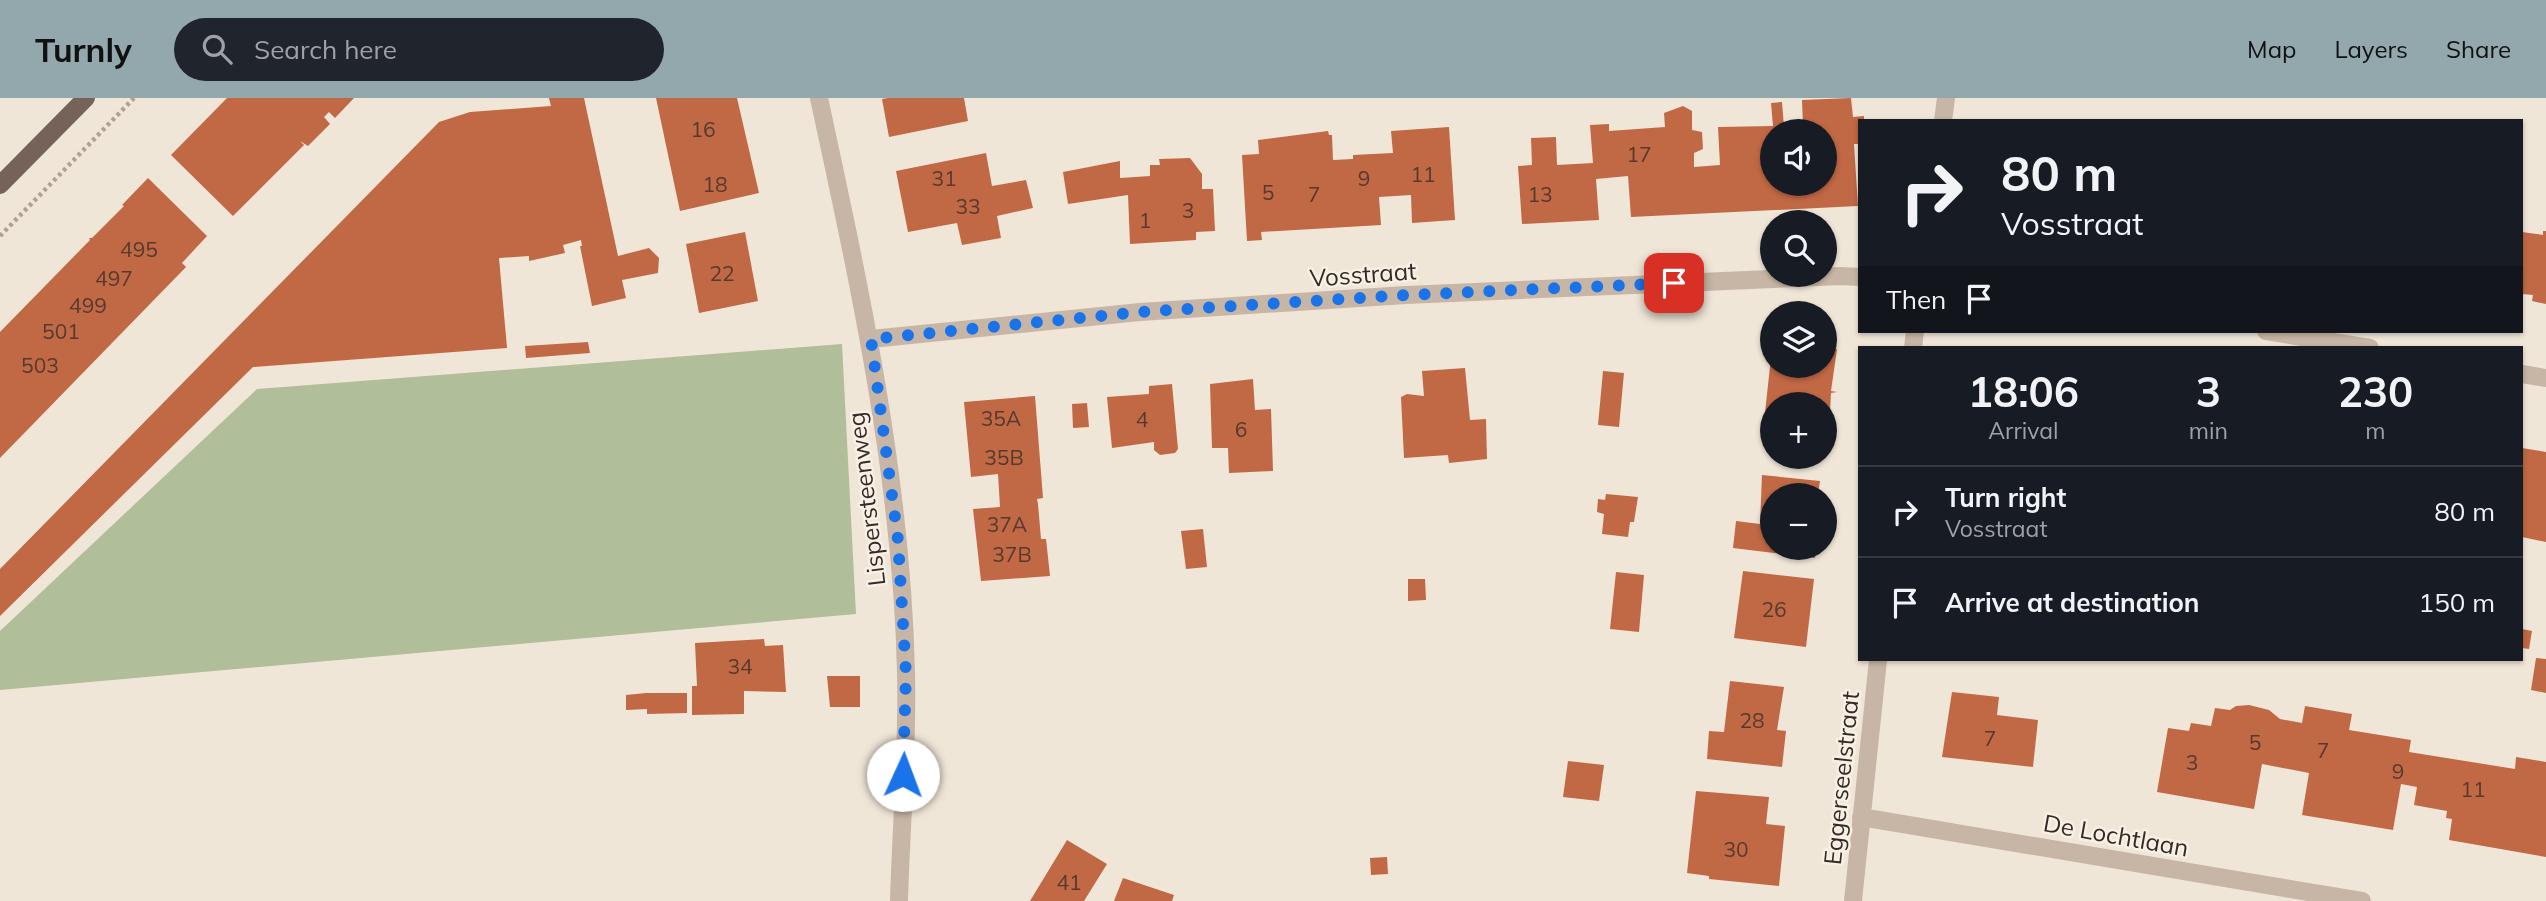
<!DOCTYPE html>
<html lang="en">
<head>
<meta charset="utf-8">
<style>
	:root { --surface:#171b24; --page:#20242c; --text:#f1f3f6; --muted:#9ea1a6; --line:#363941; --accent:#92a8ad }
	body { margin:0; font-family:Mulish,sans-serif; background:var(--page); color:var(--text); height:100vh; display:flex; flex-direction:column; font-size:26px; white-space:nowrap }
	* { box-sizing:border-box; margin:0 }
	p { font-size:23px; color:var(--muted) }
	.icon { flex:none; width:38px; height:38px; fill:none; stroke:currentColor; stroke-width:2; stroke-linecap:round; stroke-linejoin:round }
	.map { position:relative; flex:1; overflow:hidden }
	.drawer { position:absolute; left:1858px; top:248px; width:665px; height:315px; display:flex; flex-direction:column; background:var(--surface); border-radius:0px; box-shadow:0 2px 5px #0004 }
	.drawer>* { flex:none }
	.top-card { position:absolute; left:1858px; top:21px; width:665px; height:214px; border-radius:0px; box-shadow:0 2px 5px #0004; background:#171b24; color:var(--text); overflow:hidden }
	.fabs { position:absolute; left:1760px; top:21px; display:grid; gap:14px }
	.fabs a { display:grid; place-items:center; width:77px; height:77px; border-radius:50%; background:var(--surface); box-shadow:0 2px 5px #0004; font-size:35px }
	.pin { position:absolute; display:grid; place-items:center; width:60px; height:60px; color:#fff; margin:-30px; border-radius:14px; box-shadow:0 4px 10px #0006 }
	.me { position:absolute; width:77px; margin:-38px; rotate:2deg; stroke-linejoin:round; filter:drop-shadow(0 0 5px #0008) }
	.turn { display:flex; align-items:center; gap:24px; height:147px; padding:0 28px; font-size:32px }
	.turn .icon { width:91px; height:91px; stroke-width:2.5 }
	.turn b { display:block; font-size:49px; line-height:60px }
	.then { display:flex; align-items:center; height:66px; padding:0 28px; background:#0003; gap:14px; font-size:26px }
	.eta { display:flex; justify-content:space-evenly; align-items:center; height:119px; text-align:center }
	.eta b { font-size:42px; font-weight:700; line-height:49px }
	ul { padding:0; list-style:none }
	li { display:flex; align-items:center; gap:21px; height:91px; padding:0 28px; border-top:2px solid var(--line) }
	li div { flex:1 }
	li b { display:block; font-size:26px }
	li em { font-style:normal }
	header { display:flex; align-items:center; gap:42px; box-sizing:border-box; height:98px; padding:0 35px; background:var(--accent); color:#111 }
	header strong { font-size:33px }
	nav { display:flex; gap:38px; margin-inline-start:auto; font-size:24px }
	.search { width:490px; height:63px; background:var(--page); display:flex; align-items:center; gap:18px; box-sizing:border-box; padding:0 24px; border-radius:38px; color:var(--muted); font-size:26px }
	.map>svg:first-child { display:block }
	.green { fill:#b0be99 }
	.building { fill:#c16845; fill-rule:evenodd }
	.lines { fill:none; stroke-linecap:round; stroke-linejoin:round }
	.path { stroke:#b3a08f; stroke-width:4.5; stroke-dasharray:3.5 3.5; stroke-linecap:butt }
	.minor { stroke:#c7b6a5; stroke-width:18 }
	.major { stroke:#756258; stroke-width:18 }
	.route { stroke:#1a73e8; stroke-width:12; stroke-dasharray:0 21.6 }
	.labels { text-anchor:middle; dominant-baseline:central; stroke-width:5; stroke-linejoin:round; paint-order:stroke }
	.number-label { font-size:21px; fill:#563a2e }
	.street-label { font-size:24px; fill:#332b26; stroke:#f8f0e4 }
</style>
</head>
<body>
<header>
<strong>Turnly</strong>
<div class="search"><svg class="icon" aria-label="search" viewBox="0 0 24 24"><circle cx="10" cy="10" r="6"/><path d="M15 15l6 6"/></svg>Search here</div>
<nav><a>Map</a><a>Layers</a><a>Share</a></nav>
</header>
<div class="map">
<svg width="2546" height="803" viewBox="0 0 2546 803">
	<rect width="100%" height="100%" fill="#f0e6d8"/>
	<path class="green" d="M 842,246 L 856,516 L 0,592 L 0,533 L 257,291 Z"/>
	<path class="building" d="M 227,0 L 354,0 L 335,20 L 329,14 L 324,19 L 330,26 L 308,48 L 300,43 L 304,47 L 233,118 L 171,57 Z
		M 549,0 L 584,0 L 618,158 L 649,150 L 659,160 L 658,175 L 622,182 L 626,200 L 592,208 L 580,148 L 582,148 L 581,142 L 563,147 L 565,155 L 529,163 L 529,158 L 499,160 L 507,250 L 253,269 L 0,518 L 0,471 L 439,24 L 470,14 L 551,8 Z
		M 656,0 L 737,0 L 759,95 L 680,113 Z
		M 888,0 L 964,0 L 968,23 L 889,39 L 882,1 Z
		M 1851,0 L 1853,19 L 1864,18 L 1864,23 L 1860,23 L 1860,46 L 1854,46 L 1858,108 L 1631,119 L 1628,78 L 1596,81 L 1599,122 L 1522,126 L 1518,68 L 1532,67 L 1531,40 L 1556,39 L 1557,67 L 1593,65 L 1590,27 L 1609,26 L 1609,33 L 1665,29 L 1664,15 L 1683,8 L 1692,13 L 1692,32 L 1702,34 L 1703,51 L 1694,55 L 1694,69 L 1720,67 L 1718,29 L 1773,28 L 1771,5 L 1782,4 L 1784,29 L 1803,28 L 1802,2 ZM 1773,33 L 1825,33 L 1825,86 L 1773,86 Z
		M 1449,29 L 1455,122 L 1412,125 L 1411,97 L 1379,99 L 1381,127 L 1261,134 L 1262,142 L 1247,143 L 1242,57 L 1259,56 L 1258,42 L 1328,33 L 1329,37 L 1332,37 L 1333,62 L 1353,61 L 1353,57 L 1393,55 L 1391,33 Z
		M 986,55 L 992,88 L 1026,82 L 1033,110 L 997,118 L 1001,140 L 962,147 L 957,125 L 908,134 L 896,73 Z
		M 1190,60 L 1202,76 L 1202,91 L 1213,91 L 1215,133 L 1196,134 L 1196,142 L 1130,146 L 1128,97 L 1068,106 L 1063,74 L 1120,63 L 1120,80 L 1150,78 L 1150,67 L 1160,67 L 1159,61 Z
		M 148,80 L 207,138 L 182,165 L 186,169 L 0,360 L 0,234 L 90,142 L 89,140 L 92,140 L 124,108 L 122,107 Z
		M 2543,133 L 2546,133 L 2546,206 L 2532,203 L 2533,197 L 2522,196 L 2522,134 L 2543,137 Z
		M 745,134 L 758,203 L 699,215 L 686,146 Z
		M 588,244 L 590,255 L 526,260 L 525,248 Z
		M 1837,251 L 1831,293 L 1837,294 L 1831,295 L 1828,351 L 1825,351 L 1825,306 L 1773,306 L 1773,344 L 1762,343 L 1771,259 L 1773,268 L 1825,268 L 1825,252 Z
		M 1465,270 L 1470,322 L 1486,321 L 1487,361 L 1449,365 L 1448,357 L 1404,360 L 1401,299 L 1407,296 L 1424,298 L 1422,273 Z
		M 1603,273 L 1624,275 L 1619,329 L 1598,327 Z
		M 1253,281 L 1255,312 L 1271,311 L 1273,373 L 1229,375 L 1228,350 L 1212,350 L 1210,286 Z
		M 1172,286 L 1178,351 L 1175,355 L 1160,357 L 1154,352 L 1154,344 L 1112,350 L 1107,299 L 1149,296 L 1149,288 Z
		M 1035,298 L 1043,400 L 1037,401 L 1038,406 L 1041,441 L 1046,441 L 1050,478 L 981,483 L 973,411 L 1000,409 L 998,376 L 971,379 L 964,304 Z
		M 1087,305 L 1089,329 L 1073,330 L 1072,306 Z
		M 2522,350 L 2546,354 L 2546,444 L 2522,439 Z
		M 1762,377 L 1820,383 L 1818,397 L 1773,397 L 1773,450 L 1816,450 L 1815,460 L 1733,450 L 1736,423 L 1760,426 Z
		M 1606,396 L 1638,399 L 1634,424 L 1630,424 L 1628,439 L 1602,436 L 1604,416 L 1597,414 L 1598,401 L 1605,402 Z
		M 1203,431 L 1207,469 L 1186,471 L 1181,433 Z
		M 1743,473 L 1814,481 L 1806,549 L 1734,540 Z
		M 1616,474 L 1644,477 L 1639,534 L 1610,531 Z
		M 1408,481 L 1425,481 L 1426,502 L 1408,503 Z
		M 2522,531 L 2532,533 L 2529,551 L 2522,550 Z
		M 764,541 L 765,548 L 783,547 L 786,594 L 744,593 L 744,616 L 692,617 L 692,588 L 697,588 L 695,545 Z
		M 2536,560 L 2546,561 L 2546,595 L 2531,592 Z
		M 827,578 L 860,578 L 860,609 L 830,609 Z
		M 1730,583 L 1784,589 L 1777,632 L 1786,633 L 1782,669 L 1707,661 L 1709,633 L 1724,634 Z
		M 1952,594 L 1999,599 L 1997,617 L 2038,622 L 2033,669 L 1942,659 Z
		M 646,595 L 687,595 L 687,615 L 647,616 L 647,611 L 626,612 L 626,597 Z
		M 2249,607 L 2269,612 L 2280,621 L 2302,625 L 2305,608 L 2352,616 L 2349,632 L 2411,642 L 2409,654 L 2515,671 L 2516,659 L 2546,664 L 2546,759 L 2449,742 L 2452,721 L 2446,720 L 2447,713 L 2414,707 L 2417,689 L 2401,686 L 2393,732 L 2302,717 L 2309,675 L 2262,666 L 2254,711 L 2157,694 L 2168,630 L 2189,633 L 2191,625 L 2211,628 L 2215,610 L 2230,612 L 2236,608 Z
		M 1568,663 L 1604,667 L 1599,703 L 1563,699 Z
		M 1696,693 L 1769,699 L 1766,726 L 1785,728 L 1779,788 L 1709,781 L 1709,778 L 1687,775 Z
		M 1067,742 L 1107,766 L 1084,803 L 1030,803 Z
		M 1387,759 L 1388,776 L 1371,777 L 1370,760 Z
		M 1123,780 L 1174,797 L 1172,803 L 1114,803 Z"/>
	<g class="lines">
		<path class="path" d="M 0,138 L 134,0"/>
		<path class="minor" d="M 819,0 C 860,190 902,381 906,575 C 908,651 901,728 899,803
			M 1943,23 L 1946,0
			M 2266,233 L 2370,250
			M 871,241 L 1140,214 L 1406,197 L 1840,178 L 1860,179
			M 1913,250 L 1915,233
			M 2522,276 L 2546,280
			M 1861,719 L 2362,803
			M 1853,803 L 1878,562"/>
		<path class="major" d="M 0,87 L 86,0"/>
	</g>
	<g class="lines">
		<path class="route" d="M 903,677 L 906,576 L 898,442 L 871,241 L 1140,214 L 1406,197 L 1674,185"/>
	</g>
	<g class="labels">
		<g class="number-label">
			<text x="703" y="31">16</text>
			<text x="1639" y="56">17</text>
			<text x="1423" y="76">11</text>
			<text x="944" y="80">31</text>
			<text x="1364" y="80">9</text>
			<text x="715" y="86">18</text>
			<text x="1268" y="94">5</text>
			<text x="1314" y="96">7</text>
			<text x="1540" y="96">13</text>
			<text x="968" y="108">33</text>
			<text x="1188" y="112">3</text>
			<text x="1145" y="122">1</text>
			<text x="139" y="151">495</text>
			<text x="722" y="175">22</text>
			<text x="114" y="180">497</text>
			<text x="88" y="207">499</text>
			<text x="61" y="233">501</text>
			<text x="40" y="267">503</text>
			<text x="1001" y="320">35A</text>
			<text x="1142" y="321">4</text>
			<text x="1241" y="331">6</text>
			<text x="1004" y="359">35B</text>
			<text x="1007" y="426">37A</text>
			<text x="1012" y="456">37B</text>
			<text x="1774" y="511">26</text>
			<text x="740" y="568">34</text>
			<text x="1752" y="622">28</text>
			<text x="1990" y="640">7</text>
			<text x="2255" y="644">5</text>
			<text x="2323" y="652">7</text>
			<text x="2192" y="664">3</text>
			<text x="2398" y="673">9</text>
			<text x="2473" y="691">11</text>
			<text x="1736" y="751">30</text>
			<text x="1069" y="784">41</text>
		</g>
		<g class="street-label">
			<text transform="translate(1363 176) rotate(-4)">Vosstraat</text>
			<text transform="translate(866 401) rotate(-97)">Lispersteenweg</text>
			<text transform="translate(1841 680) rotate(-84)">Eggerseelstraat</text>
			<text transform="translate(2116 737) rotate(10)">De Lochtlaan</text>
		</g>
	</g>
</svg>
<div class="fabs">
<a><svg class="icon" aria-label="sound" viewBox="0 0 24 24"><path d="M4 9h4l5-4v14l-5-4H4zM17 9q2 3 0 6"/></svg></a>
<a><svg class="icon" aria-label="search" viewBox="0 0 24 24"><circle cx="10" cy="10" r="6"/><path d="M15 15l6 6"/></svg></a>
<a><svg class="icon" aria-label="layers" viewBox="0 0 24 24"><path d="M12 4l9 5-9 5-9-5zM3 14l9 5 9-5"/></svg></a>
<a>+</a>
<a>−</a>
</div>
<div class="pin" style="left:1674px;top:185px;background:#d93025"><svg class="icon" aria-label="arrive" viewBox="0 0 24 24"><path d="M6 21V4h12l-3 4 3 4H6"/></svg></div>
<svg class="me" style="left:903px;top:677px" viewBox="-20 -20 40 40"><circle r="19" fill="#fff"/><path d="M0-13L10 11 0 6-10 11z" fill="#1a73e8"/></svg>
<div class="top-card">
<div class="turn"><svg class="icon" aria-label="right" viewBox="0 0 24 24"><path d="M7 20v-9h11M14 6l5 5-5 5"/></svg><div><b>80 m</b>Vosstraat</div></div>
<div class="then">Then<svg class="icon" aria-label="arrive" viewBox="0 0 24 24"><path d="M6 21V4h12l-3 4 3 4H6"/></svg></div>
</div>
<section class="drawer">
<div class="eta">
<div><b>18:06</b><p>Arrival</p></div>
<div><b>3</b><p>min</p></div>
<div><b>230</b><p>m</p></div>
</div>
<ul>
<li><svg class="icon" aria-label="right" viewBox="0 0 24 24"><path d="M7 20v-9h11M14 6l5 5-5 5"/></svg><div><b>Turn right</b><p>Vosstraat</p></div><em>80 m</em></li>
<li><svg class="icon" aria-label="arrive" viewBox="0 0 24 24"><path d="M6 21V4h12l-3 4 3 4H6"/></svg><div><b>Arrive at destination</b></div><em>150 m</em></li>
</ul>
</section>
</div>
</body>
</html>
